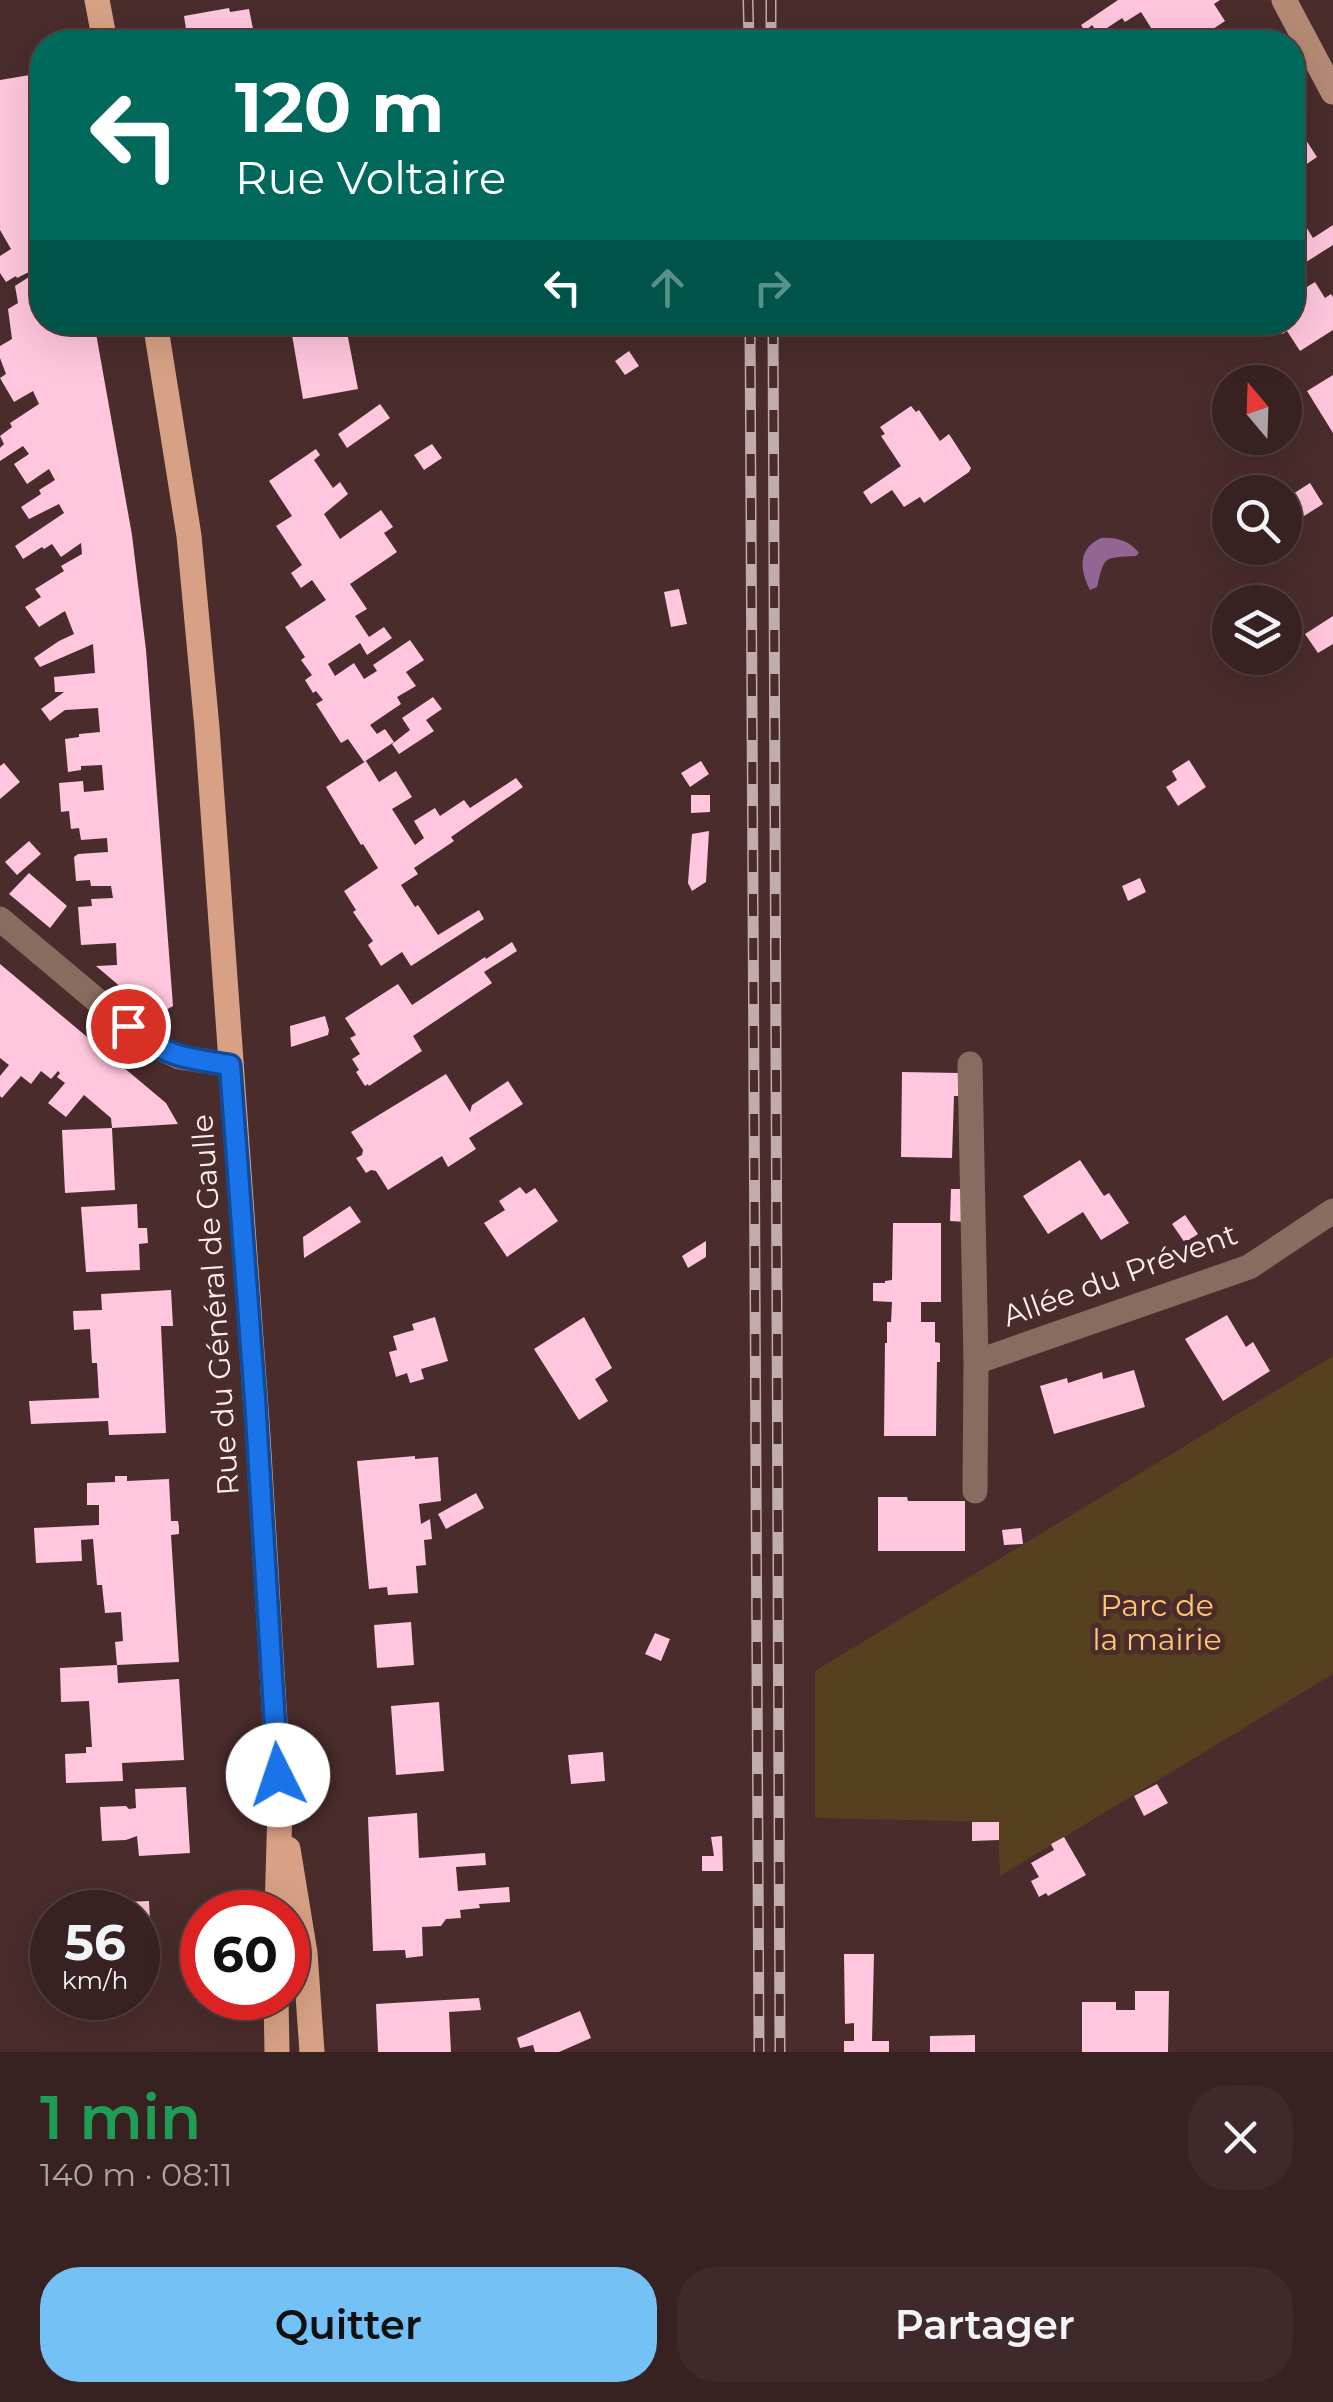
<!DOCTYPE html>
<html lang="fr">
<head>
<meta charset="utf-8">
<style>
	:root { --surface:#382121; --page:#3f292a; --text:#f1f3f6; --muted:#aba3a5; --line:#523e3f; --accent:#73c1f5 }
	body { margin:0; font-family:Montserrat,sans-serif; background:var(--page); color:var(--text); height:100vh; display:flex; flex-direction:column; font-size:38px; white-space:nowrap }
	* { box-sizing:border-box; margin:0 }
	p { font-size:32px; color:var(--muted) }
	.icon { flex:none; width:55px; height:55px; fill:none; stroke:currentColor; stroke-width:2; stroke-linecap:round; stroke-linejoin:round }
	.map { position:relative; height:2052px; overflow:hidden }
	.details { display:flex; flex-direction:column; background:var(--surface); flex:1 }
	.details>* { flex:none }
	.hud { position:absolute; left:30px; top:30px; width:1275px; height:305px; border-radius:40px; box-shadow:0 10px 40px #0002,0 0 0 2px var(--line); background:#00695c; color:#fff; overflow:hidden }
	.needle { width:65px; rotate:341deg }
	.controls { position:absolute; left:1212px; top:365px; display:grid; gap:20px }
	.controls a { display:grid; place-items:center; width:90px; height:90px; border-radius:50%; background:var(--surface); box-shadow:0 10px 40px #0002,0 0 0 2px var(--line); font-size:50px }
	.speed { position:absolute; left:30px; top:1890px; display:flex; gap:20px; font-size:50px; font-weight:700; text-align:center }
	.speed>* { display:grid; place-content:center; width:130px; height:130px; border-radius:50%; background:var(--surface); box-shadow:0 10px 40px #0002,0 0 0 2px var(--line); line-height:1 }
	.speed small { font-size:25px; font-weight:400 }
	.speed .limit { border:15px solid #d22; background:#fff; color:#111 }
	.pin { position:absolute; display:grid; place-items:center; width:85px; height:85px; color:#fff; margin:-42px; border:5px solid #fff; border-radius:50%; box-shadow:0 2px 10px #0007 }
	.me { position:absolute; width:110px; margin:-55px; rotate:356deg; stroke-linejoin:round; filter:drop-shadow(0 0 8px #0008) }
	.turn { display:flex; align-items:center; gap:35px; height:210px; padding:0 40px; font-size:45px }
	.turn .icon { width:130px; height:130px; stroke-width:2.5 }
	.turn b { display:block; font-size:70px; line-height:85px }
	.lanes { display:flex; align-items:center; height:95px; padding:0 40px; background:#0003; justify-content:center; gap:50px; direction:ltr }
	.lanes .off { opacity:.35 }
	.round { display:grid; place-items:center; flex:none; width:105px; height:105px; border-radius:40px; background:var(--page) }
	.overview { display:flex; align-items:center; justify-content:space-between; height:170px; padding:0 40px }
	h1 { font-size:60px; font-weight:600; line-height:75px; color:#1e9e55 }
	.action { display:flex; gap:20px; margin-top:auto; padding:20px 40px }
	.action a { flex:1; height:115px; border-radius:40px; background:var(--accent); color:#111; font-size:40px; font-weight:600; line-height:115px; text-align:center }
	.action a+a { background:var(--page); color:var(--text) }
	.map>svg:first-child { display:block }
	.green { fill:#56401f }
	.water { fill:#926595 }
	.building { fill:#ffc6dd }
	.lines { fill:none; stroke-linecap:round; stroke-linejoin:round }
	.minor { stroke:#876c5f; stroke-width:25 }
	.secondary { stroke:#b58a75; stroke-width:25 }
	.primary { stroke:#d8a185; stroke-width:25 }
	.rail-casing { stroke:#c0acab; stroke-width:11 }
	.rail { stroke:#4a2c2c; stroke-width:8; stroke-dasharray:22; stroke-linecap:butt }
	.route-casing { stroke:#114b97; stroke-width:25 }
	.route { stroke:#1a73e8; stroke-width:18 }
	.labels { text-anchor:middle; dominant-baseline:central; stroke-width:10; stroke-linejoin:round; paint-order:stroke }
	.street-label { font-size:30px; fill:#feeeed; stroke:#4a2c2c }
	.park-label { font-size:30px; fill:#fec774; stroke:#4a2c2c }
</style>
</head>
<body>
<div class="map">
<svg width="1333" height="2052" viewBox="0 0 1333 2052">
	<rect width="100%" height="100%" fill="#4a2c2c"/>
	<path class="green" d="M 1333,1356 L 1333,1674 L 1000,1876 L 998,1822 L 815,1818 L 815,1671 Z"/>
	<path class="water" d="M 1101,538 C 1116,537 1130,541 1139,553 L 1136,556 C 1103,558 1105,555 1097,587 L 1090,590 C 1080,570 1077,549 1101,538 Z"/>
	<path class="building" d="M 1118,0 L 1220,0 L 1214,4 L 1225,21 L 1213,29 L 1222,42 L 1149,42 L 1145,36 L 1153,31 L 1141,12 L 1125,22 L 1122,18 L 1098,34 L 1092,25 L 1085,31 L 1081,25 Z
		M 229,8 L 230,12 L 249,9 L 255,39 L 263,38 L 264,42 L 186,42 L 185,35 L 187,35 L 184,16 Z
		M 42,73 L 42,268 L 33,270 L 17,278 L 16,276 L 6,282 L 0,273 L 0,256 L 11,249 L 0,230 L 0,80 Z
		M 1306,140 L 1317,157 L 1292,174 L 1292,149 Z
		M 1292,204 L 1313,238 L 1333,225 L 1333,245 L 1292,271 Z
		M 42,273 L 42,322 L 94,322 L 132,535 L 146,650 L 173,1006 L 155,1016 L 96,966 L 117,965 L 116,943 L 81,945 L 78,907 L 92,906 L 91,899 L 113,898 L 111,886 L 91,886 L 90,880 L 76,881 L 74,857 L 78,854 L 108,852 L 107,838 L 81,840 L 79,828 L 71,829 L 69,811 L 61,812 L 59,783 L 83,781 L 84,792 L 104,790 L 102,765 L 81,766 L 81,770 L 68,772 L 65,739 L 79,737 L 79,734 L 100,732 L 98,708 L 65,710 L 50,721 L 41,709 L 64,692 L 55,692 L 54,677 L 95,673 L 93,644 L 40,667 L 34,658 L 59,641 L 74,634 L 65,611 L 39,627 L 25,607 L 41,597 L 35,589 L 64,571 L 61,566 L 82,554 L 81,543 L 61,557 L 52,544 L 44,549 L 42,547 L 23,559 L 15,546 L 64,513 L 59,504 L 29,519 L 21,507 L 41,494 L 39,490 L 55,480 L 49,469 L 27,484 L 14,464 L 29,454 L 23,446 L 0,461 L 0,448 L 4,444 L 0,436 L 12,427 L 10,423 L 39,404 L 33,391 L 14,402 L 0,378 L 6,374 L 0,358 L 0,346 L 12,339 L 8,309 L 18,303 L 15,286 L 32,275 Z
		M 1315,282 L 1325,298 L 1331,294 L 1333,297 L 1333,330 L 1300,351 L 1287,331 L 1282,334 L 1275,322 L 1292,322 L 1292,296 Z
		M 284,322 L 345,322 L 358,389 L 303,399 L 292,335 L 286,336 Z
		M 629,351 L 639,366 L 625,375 L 615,361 Z
		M 1333,375 L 1333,433 L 1307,391 Z
		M 380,404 L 390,418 L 347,448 L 338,434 Z
		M 911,406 L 916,412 L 919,410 L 940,441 L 949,434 L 971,468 L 969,472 L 924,503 L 920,497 L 904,507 L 892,490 L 871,504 L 863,492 L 901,466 L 881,436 L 885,434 L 880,427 Z
		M 432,444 L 442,458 L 424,470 L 414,455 Z
		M 316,449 L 320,455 L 314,460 L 333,488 L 340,482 L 348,494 L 324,514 L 340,539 L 381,510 L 393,527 L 384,533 L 397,552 L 350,584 L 367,609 L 355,616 L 369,637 L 384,627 L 392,638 L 367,655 L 360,643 L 328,664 L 335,676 L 354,663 L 364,679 L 377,671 L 373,665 L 410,640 L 424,660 L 406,672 L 416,686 L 397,697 L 401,704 L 370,725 L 377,734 L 385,729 L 394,742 L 364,762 L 348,739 L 341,743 L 316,704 L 323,700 L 316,691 L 313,693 L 305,680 L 312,675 L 301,660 L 305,657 L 285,627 L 326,600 L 312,580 L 301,588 L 291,573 L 302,565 L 276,526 L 292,516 L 269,481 Z
		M 1310,483 L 1323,504 L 1285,528 L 1285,499 Z
		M 679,589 L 687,624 L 671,627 L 664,592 Z
		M 1333,616 L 1333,644 L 1318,653 L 1305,634 Z
		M 433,697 L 442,709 L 426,720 L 434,731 L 399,754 L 392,744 L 410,730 L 402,718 Z
		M 1189,760 L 1206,787 L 1178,806 L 1166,787 L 1177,780 L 1172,771 Z
		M 366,761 L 379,782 L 396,771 L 412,797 L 392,809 L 415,845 L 424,838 L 414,821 L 435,808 L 440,816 L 464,800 L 470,808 L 516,778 L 523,787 L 451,837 L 454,841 L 414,868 L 418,874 L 401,885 L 415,907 L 418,905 L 438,935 L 479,910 L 484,919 L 411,966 L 402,952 L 381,966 L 368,945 L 373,941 L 353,912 L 356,910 L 344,891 L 378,868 L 363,844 L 361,845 L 326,787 Z
		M 701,761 L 709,774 L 690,787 L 681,773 Z
		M 4,763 L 20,782 L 0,799 L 0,766 Z
		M 691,795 L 710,795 L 710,812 L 691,813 Z
		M 709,831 L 706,882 L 692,891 L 688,883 L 692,834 Z
		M 29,841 L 41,854 L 17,875 L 5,862 Z
		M 29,873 L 67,906 L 50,928 L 9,894 Z
		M 1140,878 L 1146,892 L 1128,901 L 1122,886 Z
		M 512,942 L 517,951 L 484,972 L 492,983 L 413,1036 L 422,1051 L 369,1086 L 368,1084 L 365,1086 L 356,1072 L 359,1070 L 352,1059 L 360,1054 L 350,1038 L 356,1035 L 345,1018 L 398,984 L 412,1005 L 485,957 L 486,959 Z
		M 0,964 L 166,1103 L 178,1124 L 112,1128 L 111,1118 L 84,1095 L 66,1117 L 48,1103 L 65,1083 L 57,1077 L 60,1073 L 58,1071 L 51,1079 L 41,1071 L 31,1084 L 21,1076 L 2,1098 L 0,1096 L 0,1076 L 9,1065 L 0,1058 Z
		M 325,1016 L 329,1030 L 328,1035 L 291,1047 L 290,1026 Z
		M 902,1072 L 960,1073 L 959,1096 L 954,1096 L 952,1158 L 901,1157 Z
		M 446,1074 L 470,1112 L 472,1105 L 508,1081 L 523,1104 L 469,1138 L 476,1149 L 448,1167 L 442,1156 L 388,1190 L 376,1171 L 371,1170 L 366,1173 L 356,1158 L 362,1155 L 363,1150 L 351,1132 Z
		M 112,1128 L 115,1190 L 65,1193 L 62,1130 Z
		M 1080,1160 L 1104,1196 L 1109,1193 L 1129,1223 L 1101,1240 L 1083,1212 L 1048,1234 L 1023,1196 Z
		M 520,1187 L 526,1194 L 535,1188 L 558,1221 L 507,1257 L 484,1223 L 505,1210 L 499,1201 Z
		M 951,1189 L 968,1189 L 967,1222 L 950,1221 Z
		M 137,1204 L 138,1228 L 147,1228 L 148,1243 L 139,1244 L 140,1270 L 86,1272 L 81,1207 Z
		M 350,1206 L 361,1222 L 304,1258 L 303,1237 Z
		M 1185,1215 L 1198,1234 L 1185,1243 L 1172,1224 Z
		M 893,1223 L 941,1223 L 941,1302 L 921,1302 L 921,1322 L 935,1322 L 935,1342 L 940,1343 L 940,1362 L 937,1362 L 936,1436 L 884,1436 L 885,1343 L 887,1343 L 887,1322 L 891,1322 L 892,1302 L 873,1301 L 873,1283 L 885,1283 L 885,1281 L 892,1280 Z
		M 706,1241 L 706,1257 L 688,1268 L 682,1256 Z
		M 171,1290 L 173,1326 L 161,1326 L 166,1433 L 109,1435 L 108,1421 L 31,1424 L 29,1401 L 99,1398 L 97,1363 L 92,1363 L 90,1329 L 74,1330 L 73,1311 L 102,1310 L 101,1294 Z
		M 1227,1315 L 1246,1347 L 1253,1342 L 1270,1371 L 1223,1401 L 1185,1339 Z
		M 435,1317 L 448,1361 L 421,1369 L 424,1379 L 410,1383 L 407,1373 L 396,1377 L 389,1352 L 397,1350 L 393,1336 L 414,1330 L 412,1324 Z
		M 584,1317 L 612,1368 L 595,1379 L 608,1401 L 579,1420 L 534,1349 Z
		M 1134,1370 L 1145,1407 L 1054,1434 L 1040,1386 L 1067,1378 L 1068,1383 L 1102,1372 L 1103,1379 Z
		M 415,1456 L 415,1459 L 438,1457 L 441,1501 L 419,1504 L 421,1524 L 430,1519 L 432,1539 L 424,1540 L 426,1565 L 416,1566 L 418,1593 L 388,1595 L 387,1587 L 369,1589 L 357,1461 Z
		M 115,1476 L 127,1476 L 127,1481 L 169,1479 L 171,1521 L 178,1521 L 179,1527 L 179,1534 L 171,1535 L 179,1662 L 117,1665 L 115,1642 L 123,1641 L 121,1612 L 105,1613 L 102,1585 L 97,1585 L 93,1539 L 81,1540 L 82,1561 L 36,1563 L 34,1528 L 99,1525 L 99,1505 L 87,1505 L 87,1483 L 115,1482 Z
		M 476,1493 L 484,1508 L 446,1529 L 438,1514 Z
		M 878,1497 L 907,1497 L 908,1501 L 965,1501 L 965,1551 L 878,1551 Z
		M 1021,1528 L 1023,1544 L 1004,1545 L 1002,1530 Z
		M 411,1622 L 414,1665 L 377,1668 L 374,1625 Z
		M 655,1633 L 670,1639 L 661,1661 L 645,1654 Z
		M 117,1665 L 118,1683 L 179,1679 L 184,1760 L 122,1763 L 123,1781 L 66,1783 L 65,1754 L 86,1753 L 86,1747 L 92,1747 L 89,1701 L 61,1702 L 60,1668 Z
		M 439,1702 L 444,1771 L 396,1775 L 391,1706 Z
		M 603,1752 L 605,1781 L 571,1784 L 568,1755 Z
		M 1157,1784 L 1168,1803 L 1144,1816 L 1134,1796 Z
		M 186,1787 L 190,1853 L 139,1856 L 137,1836 L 126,1840 L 102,1841 L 100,1807 L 126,1806 L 129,1809 L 136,1808 L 135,1789 Z
		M 417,1813 L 419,1858 L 485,1853 L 486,1865 L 456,1867 L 458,1891 L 509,1887 L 510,1902 L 479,1904 L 480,1908 L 460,1910 L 461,1918 L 446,1919 L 441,1926 L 422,1927 L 423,1956 L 406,1958 L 405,1950 L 373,1951 L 368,1817 Z
		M 972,1822 L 999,1822 L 999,1840 L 972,1841 Z
		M 722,1836 L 723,1871 L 702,1871 L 702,1856 L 714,1856 L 711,1837 Z
		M 1064,1837 L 1086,1875 L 1048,1896 L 1046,1893 L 1039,1897 L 1031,1881 L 1039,1877 L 1031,1863 L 1054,1850 L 1051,1844 Z
		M 149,1901 L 152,1966 L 138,1967 L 138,1912 L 76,1912 L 76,1904 Z
		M 52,1918 L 52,1970 L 44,1970 L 41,1919 Z
		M 844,1954 L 874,1954 L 872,2041 L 889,2041 L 889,2052 L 844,2052 L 844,2041 L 854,2041 L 854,2023 L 845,2024 Z
		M 1135,1991 L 1169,1991 L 1168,2052 L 1082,2052 L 1082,2002 L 1116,2002 L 1116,2010 L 1135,2010 Z
		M 479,1998 L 481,2010 L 449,2012 L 451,2052 L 378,2052 L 376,2004 Z
		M 580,2011 L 591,2038 L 559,2052 L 535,2052 L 533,2045 L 520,2048 L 517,2038 Z
		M 975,2035 L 975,2052 L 930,2052 L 930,2036 Z"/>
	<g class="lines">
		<path class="minor" d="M 0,919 L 144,1040 L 179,1057 L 231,1065
			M 970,1064 L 976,1362 L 975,1491
			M 976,1362 L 1249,1267 L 1333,1211"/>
		<path class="secondary" d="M 1284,0 L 1333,92"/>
		<path class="primary" d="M 97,0 L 105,42
			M 155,322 L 189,536 L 207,728 L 258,1436 L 280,1807 L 277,1912
			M 288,1849 L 305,1953 L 312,2052
			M 276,1998 L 277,2052"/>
		<g class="rail-casing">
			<path id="rail" d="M 748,0 L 749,42
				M 771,0 L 771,42
				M 750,322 L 759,2052
				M 773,322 L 780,2052"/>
		</g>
		<use href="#rail" class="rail"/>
	</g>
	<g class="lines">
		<g class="route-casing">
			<path id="route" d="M 128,1026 C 166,1057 184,1058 230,1065 L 255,1399 L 278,1775"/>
		</g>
		<use href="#route" class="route"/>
	</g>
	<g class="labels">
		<g class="street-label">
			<text transform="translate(1120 1275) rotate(-20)">Allée du Prévent</text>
			<text transform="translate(215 1305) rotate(-94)">Rue du Général de Gaulle</text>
		</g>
		<g class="park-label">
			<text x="1157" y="1605">Parc de<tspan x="1157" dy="34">la mairie</tspan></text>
		</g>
	</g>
</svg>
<div class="controls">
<a><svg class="needle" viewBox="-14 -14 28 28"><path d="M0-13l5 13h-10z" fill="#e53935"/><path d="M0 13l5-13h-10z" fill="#aba3a5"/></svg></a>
<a><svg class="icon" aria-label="search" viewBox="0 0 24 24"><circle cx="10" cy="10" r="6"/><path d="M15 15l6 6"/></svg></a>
<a><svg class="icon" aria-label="layers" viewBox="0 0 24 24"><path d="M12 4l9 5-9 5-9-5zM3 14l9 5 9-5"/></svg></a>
</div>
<div class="speed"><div>56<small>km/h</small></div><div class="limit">60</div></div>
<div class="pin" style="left:128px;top:1026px;background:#d93025"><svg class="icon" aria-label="arrive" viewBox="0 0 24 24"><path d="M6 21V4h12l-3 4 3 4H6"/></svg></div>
<svg class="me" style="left:278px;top:1775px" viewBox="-20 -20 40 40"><circle r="19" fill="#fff"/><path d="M0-13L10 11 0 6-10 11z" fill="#1a73e8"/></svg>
<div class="hud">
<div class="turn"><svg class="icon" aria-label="left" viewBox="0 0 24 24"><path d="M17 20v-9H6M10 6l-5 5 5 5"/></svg><div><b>120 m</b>Rue Voltaire</div></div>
<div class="lanes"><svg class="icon" aria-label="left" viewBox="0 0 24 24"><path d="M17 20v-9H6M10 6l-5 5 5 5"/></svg><svg class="icon off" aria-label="ahead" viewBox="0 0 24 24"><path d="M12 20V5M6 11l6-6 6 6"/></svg><svg class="icon off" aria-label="right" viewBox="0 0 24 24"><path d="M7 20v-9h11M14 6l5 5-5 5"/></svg></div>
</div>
</div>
<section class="details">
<div class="overview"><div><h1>1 min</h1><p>140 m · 08:11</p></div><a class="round"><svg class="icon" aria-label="close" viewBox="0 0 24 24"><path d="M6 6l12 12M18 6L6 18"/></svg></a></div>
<div class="action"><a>Quitter</a><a>Partager</a></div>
</section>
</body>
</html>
